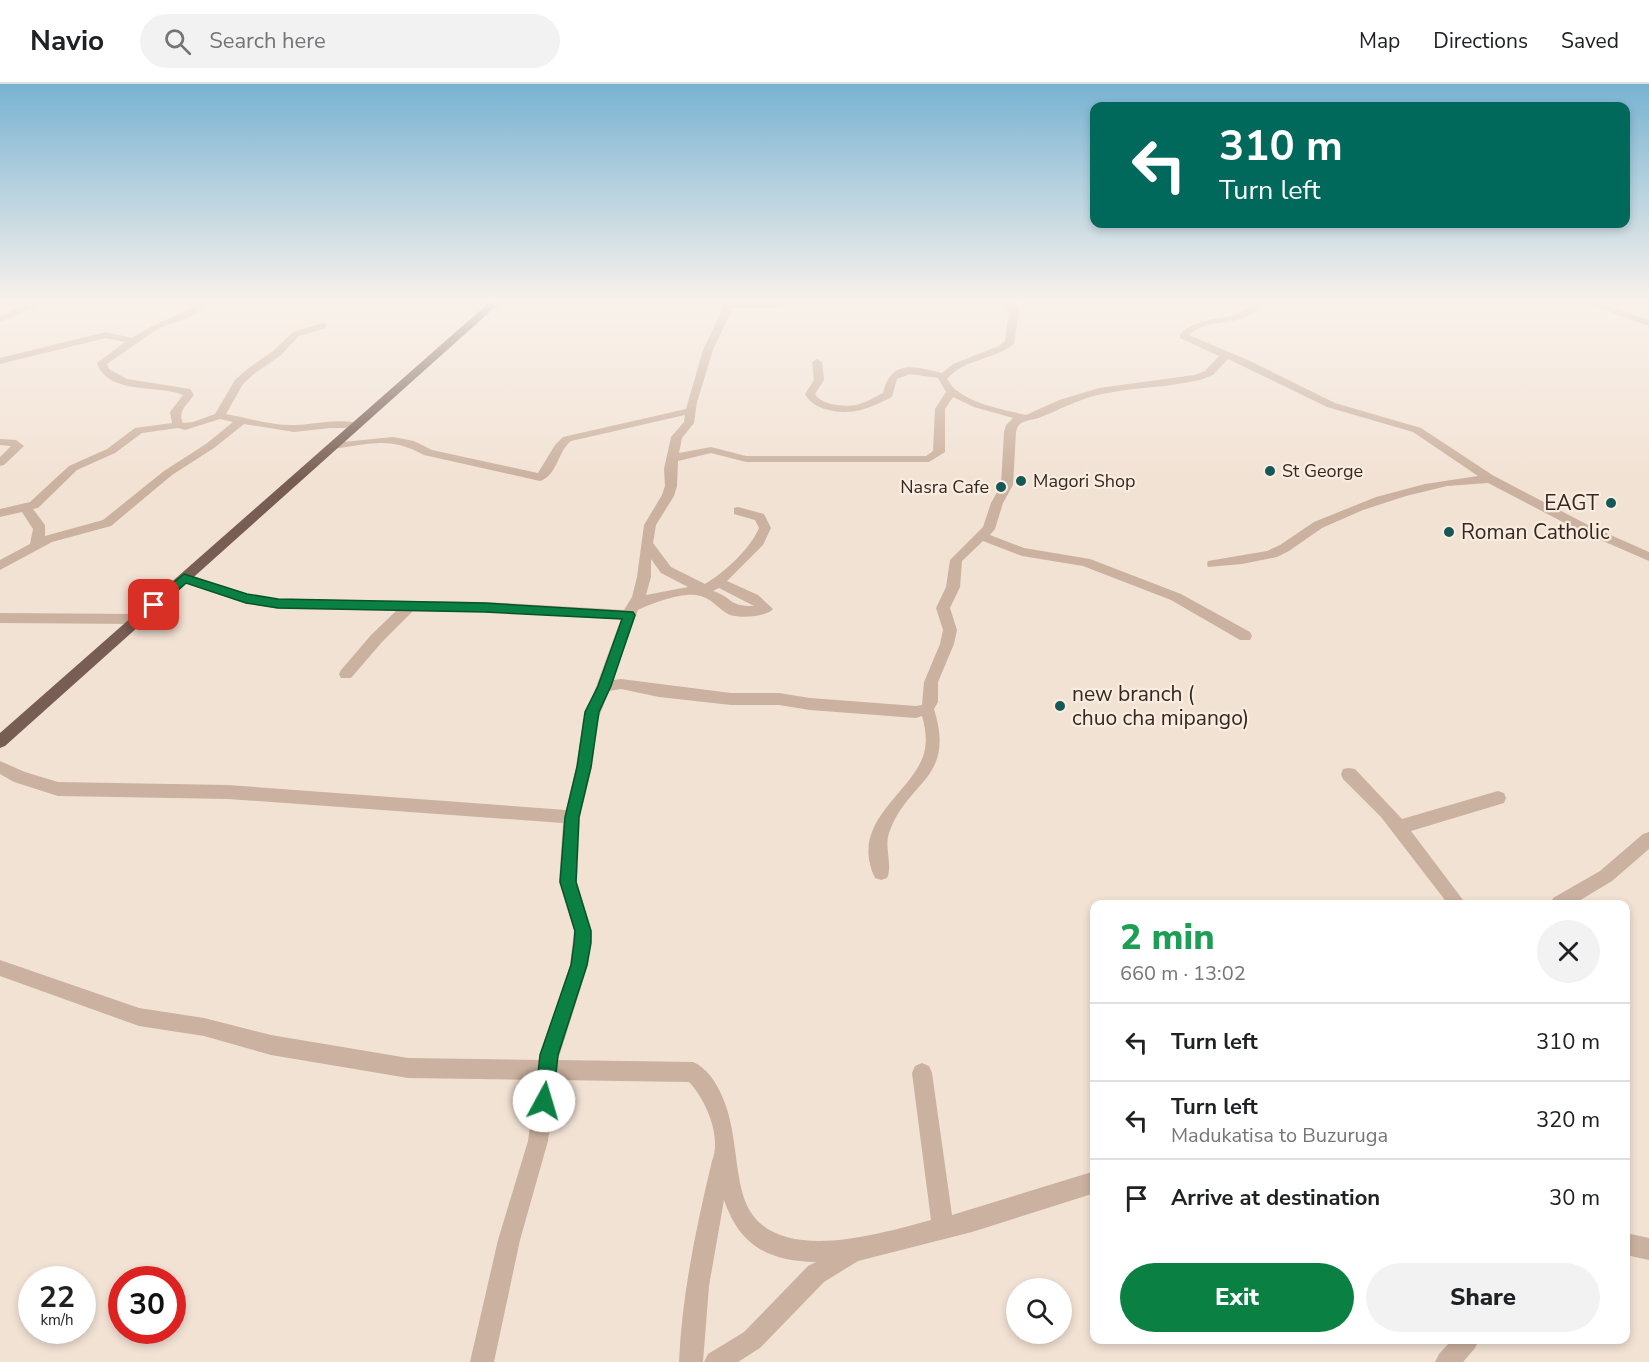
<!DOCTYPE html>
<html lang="en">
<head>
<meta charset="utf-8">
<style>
	:root { --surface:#fff; --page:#f2f2f2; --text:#202124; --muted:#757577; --line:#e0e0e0; --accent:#0b8043 }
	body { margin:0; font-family:"Nunito Sans",sans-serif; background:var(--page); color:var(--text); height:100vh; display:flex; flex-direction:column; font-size:22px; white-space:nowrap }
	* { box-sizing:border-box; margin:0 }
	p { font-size:20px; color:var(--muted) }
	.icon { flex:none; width:33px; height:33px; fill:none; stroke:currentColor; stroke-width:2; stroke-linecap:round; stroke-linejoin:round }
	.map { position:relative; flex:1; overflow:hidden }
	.drawer { position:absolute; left:1090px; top:816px; width:540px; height:444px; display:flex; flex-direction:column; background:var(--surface); border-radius:12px; box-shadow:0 3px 9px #0003 }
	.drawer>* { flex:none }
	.top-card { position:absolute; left:1090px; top:18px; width:540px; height:126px; border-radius:12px; box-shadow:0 3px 9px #0003; background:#00695c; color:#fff; overflow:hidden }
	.tools { position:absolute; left:1006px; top:1194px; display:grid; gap:12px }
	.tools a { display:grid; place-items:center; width:66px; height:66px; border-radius:50%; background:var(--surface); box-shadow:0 3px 9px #0003; font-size:30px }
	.speed { position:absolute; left:18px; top:1182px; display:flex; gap:12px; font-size:30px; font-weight:700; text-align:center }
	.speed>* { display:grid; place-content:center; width:78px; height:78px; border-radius:50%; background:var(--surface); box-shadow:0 3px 9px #0003; line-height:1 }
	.speed small { font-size:15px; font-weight:400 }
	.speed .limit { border:9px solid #d22; background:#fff; color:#111 }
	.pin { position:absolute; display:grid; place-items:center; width:51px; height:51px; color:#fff; margin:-26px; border-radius:12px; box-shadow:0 3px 9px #0006 }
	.me { position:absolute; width:66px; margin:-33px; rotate:6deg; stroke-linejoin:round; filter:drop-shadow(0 0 4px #0008) }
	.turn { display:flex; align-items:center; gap:21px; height:126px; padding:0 30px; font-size:27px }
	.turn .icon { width:78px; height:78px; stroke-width:2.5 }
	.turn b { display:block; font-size:42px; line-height:51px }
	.round { display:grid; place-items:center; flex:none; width:63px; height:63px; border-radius:32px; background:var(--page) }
	.headline { display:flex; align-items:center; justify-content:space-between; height:102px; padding:0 30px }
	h1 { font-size:36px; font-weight:800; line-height:45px; color:#1e9e55 }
	.primary-button { display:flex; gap:12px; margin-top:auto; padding:12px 30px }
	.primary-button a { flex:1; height:69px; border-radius:36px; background:var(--accent); color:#fff; font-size:24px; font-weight:800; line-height:69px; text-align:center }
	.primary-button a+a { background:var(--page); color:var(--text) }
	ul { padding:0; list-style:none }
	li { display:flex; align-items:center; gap:18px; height:78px; padding:0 30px; border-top:2px solid var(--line) }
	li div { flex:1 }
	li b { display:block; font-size:22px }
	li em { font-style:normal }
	header { display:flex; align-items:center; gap:36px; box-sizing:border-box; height:84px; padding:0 30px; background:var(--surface); border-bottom:2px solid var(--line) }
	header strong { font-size:28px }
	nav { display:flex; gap:33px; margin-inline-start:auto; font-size:21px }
	.search { width:420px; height:54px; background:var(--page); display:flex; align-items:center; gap:15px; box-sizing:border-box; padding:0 21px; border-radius:33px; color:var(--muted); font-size:22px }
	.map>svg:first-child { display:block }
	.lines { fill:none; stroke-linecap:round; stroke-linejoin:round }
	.minor { fill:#cbb19f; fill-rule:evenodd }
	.major { fill:#775d53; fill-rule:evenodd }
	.route { fill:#0b8043; stroke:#07532c; stroke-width:1.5 }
	.poi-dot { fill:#165758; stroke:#faede0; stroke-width:2 }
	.labels { text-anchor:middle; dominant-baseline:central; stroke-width:4.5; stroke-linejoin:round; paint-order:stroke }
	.far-poi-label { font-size:18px; fill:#342823; stroke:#faede0; text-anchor:start }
	.poi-label { font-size:21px; fill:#342823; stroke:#faede0; text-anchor:start }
</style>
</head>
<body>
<header>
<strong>Navio</strong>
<div class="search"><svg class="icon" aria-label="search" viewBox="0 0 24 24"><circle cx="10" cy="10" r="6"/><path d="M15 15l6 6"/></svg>Search here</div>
<nav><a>Map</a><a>Directions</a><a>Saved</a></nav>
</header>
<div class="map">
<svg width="1649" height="1278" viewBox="0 0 1649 1278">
	<rect width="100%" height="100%" fill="#f2e2d4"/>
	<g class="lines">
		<path class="minor" d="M 37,216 L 50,216 L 0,238 L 0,232 Z
			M 203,216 L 214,216 L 190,233 L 159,244 L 107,280 L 109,285 L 127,295 L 190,305 L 194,311 C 187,321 177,327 183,339 L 193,338 L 215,330 L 235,296 L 246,286 L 273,267 L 293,248 L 323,239 L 326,240 L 326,244 L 299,252 L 281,271 L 254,290 L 243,300 L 226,330 C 248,334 273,342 296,341 C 312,341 348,332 361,342 L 359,344 L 330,344 L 294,348 L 244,340 L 214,364 L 172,391 L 111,442 L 52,458 L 0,486 L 0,476 L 30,460 L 33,445 L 22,428 L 0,433 L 0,425 L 30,418 L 69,382 L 107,365 L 135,344 L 172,339 L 170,328 L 183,311 C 158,300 109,312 97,279 L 125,258 L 106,254 L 0,280 L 0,274 L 106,248 L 132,254 C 155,239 180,231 203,216 ZM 220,335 L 233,338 L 206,360 L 164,387 L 103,436 L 45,452 L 45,441 L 33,425 L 38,424 L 77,386 L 115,369 L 142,349 L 178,344 L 185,346 Z
			M 718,216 L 728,216 L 728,218 L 801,216 L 778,224 L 730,224 L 732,226 L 713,266 L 697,318 L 694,339 L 682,354 L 679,369 L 711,363 L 746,372 L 926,372 L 933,367 L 935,325 L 946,308 L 938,294 L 910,290 L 897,295 L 892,313 C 882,318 871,323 861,326 C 843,331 813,327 805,310 L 814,296 L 812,278 L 817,275 L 822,278 L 824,296 L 815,310 C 821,321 844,323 856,321 C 865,319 875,313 883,309 C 892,274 914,283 942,289 L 953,280 L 999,262 L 1005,257 L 1009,227 L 1002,216 L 1012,216 L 1019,227 L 1014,260 C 993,276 964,275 947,295 C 960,319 1002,325 1026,331 L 1059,316 L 1099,304 L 1194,291 L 1205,287 L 1219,272 L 1180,254 L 1180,250 C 1202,228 1238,241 1257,216 L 1267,216 C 1243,249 1212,229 1189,251 L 1250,277 L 1335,319 L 1421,344 L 1494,392 L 1588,441 L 1649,468 L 1649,477 L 1580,447 L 1488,399 L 1447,402 L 1406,412 L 1363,426 L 1322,444 L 1289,467 L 1277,473 L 1242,480 L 1208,483 L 1207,480 L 1208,477 L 1267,467 L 1280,461 L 1314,438 L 1376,413 L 1425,400 L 1478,392 L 1413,348 L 1327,323 L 1228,275 L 1213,291 L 1200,296 C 1166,304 1131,303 1098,311 C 1077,316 1061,325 1041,333 C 1030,338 1019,334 1016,348 L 1013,401 L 1003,419 L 995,445 L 990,451 L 1024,464 L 1090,475 L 1181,510 L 1250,548 L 1252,552 L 1250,556 L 1240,556 L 1171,516 L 1083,482 L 1022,472 L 983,457 L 962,477 L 960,503 L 950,524 L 957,546 L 954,560 L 938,598 L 938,618 L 934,625 C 956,696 908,695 889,749 C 884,764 893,781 887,794 L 881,796 L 875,794 C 847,735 917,708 925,665 C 927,653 925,643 922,632 L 916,634 L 810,626 L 779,621 L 731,621 L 659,613 L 621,605 L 609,607 L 597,638 L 592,683 L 580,733 L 577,798 L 592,847 L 588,881 L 558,976 L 693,978 C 707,984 716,998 722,1012 C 736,1043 734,1078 743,1111 C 765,1186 878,1150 931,1136 L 912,989 L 915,982 L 922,979 L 929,982 L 932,989 L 952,1131 L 1095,1087 L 1095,1109 L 972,1148 L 858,1177 L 824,1198 L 760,1264 L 738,1278 L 704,1278 L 708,1270 L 744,1248 L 808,1182 L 816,1178 C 768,1177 740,1162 724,1116 L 709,1202 L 703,1278 L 679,1278 C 682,1210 696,1144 712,1077 C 722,1053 706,1016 689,998 L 556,996 L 548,1057 L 520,1156 L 494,1278 L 470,1278 L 498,1156 L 528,1057 L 536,996 L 408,994 L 271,971 L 204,952 L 139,942 L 0,892 L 0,876 L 139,924 L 204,934 L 271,951 L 408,974 L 539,976 L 570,881 L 574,847 L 559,798 L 563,739 L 228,715 L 58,712 L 14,698 L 0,690 L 0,677 L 25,688 L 58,698 L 228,701 L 566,726 L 576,683 L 583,638 L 621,535 L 485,528 L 413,527 L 382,558 L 351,594 L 341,594 L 339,590 L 341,586 L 372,550 L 397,526 L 278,525 L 246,519 L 180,497 L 178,494 L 185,490 L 247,510 L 278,515 L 485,518 L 624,526 L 632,513 L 637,493 L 644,441 L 662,411 L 665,402 L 664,385 L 671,353 L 684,338 L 685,331 L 571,357 C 557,368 558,391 540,397 L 424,371 C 390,352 369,360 333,365 L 327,362 L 333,359 L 393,353 L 414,357 L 432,366 L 538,389 L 555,361 L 563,353 L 686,325 L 703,266 L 722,226 L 718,221 ZM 953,313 L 974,323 L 1013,334 L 1006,341 L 1004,348 L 1001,401 L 991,419 L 983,443 L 950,476 L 946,503 L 936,524 L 943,546 L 940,560 L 924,598 L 922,621 L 916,622 L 810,614 L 779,609 L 731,609 L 621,595 L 613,596 L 638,526 C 652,519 680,509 696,511 C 711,513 717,524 728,530 C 737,535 767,533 773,525 L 758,511 L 727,497 L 763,461 L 771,444 L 764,430 L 738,423 L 734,424 L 734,430 L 755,436 L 759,444 C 750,465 725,488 705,500 L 671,483 L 653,459 L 656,441 L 674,412 L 677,402 L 678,377 L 711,369 L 746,378 L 929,378 L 945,368 L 945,325 ZM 651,475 L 661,489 L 688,503 L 646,511 L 651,493 ZM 719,504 L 754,522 C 727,522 734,514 713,507 Z
			M 1577,216 L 1591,216 L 1649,236 L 1649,242 Z
			M 0,355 L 16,356 L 24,362 L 4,381 L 0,382 L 0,373 L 11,362 L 0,361 Z
			M 0,529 L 139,530 L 146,535 L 139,540 L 0,539 Z
			M 1349,684 L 1355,685 L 1402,735 L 1498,707 L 1504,709 L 1506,714 L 1504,719 L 1411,747 L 1466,820 L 1448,820 L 1381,733 L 1343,695 L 1341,690 L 1343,685 Z
			M 1649,748 L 1649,765 L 1612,797 L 1574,820 L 1551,820 L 1553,814 L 1600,787 L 1643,750 Z
			M 1626,1149 L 1649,1154 L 1649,1176 L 1626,1171 Z
			M 1452,1256 L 1479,1256 L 1475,1264 L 1463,1278 L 1435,1278 L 1439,1270 Z"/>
		<path class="major" d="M 492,216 L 503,216 L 5,662 L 0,664 L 0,649 Z"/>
	</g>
	<linearGradient id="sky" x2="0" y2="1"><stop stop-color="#78b3d2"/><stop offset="0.55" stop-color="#f9f2ec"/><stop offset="1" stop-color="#f9f2ec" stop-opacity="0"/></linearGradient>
	<rect width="1649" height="395" fill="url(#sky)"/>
	<path class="route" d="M 184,490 L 247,510 L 278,515 L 485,519 L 633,528 L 635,531 L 611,602 L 599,628 L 591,683 L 579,733 L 576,798 L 591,847 L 591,859 L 587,881 L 558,971 L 553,1017 L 551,1023 L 544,1026 L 538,1023 L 535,1017 L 540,971 L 571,881 L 574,859 L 575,847 L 560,798 L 565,733 L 577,683 L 585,628 L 598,602 L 622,535 L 485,528 L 278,524 L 246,519 L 186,499 L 158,524 L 150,524 L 150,518 Z"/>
	<g class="poi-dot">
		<circle cx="1270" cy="387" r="6"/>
		<circle cx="1021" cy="397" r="6"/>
		<circle cx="1001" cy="403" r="6"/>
		<circle cx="1611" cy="419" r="6"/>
		<circle cx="1449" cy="448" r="6"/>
		<circle cx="1060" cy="622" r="6"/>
	</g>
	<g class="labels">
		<g class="far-poi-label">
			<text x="1282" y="387">St George</text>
			<text x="1033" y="397">Magori Shop</text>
			<text x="989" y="403" text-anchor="end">Nasra Cafe</text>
		</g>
		<g class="poi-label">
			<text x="1599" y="419" text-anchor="end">EAGT</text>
			<text x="1461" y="448">Roman Catholic</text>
			<text x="1072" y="610">new branch (<tspan x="1072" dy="24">chuo cha mipango)</tspan></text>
		</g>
	</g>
</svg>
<div class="tools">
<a><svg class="icon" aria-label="search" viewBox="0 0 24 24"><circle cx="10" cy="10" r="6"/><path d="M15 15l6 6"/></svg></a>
</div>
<div class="speed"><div>22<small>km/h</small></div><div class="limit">30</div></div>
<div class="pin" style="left:154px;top:521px;background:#d93025"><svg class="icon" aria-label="arrive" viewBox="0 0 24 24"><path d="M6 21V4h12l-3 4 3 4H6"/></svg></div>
<svg class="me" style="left:544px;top:1017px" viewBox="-20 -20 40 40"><circle r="19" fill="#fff"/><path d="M0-13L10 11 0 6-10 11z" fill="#0b8043"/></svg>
<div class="top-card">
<div class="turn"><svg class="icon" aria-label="left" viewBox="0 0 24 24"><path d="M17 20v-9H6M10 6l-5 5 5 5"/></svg><div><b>310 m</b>Turn left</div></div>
</div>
<section class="drawer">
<div class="headline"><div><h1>2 min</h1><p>660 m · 13:02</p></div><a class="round"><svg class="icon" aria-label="close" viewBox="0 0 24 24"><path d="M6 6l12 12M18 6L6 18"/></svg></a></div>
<ul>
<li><svg class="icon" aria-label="left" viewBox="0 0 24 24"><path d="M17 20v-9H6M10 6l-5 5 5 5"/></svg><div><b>Turn left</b></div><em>310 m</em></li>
<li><svg class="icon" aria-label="left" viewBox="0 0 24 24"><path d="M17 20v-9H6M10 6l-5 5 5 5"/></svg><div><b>Turn left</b><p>Madukatisa to Buzuruga</p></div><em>320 m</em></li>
<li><svg class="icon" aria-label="arrive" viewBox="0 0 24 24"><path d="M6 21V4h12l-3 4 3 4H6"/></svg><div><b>Arrive at destination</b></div><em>30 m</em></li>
</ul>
<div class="primary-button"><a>Exit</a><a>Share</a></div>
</section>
</div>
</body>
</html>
